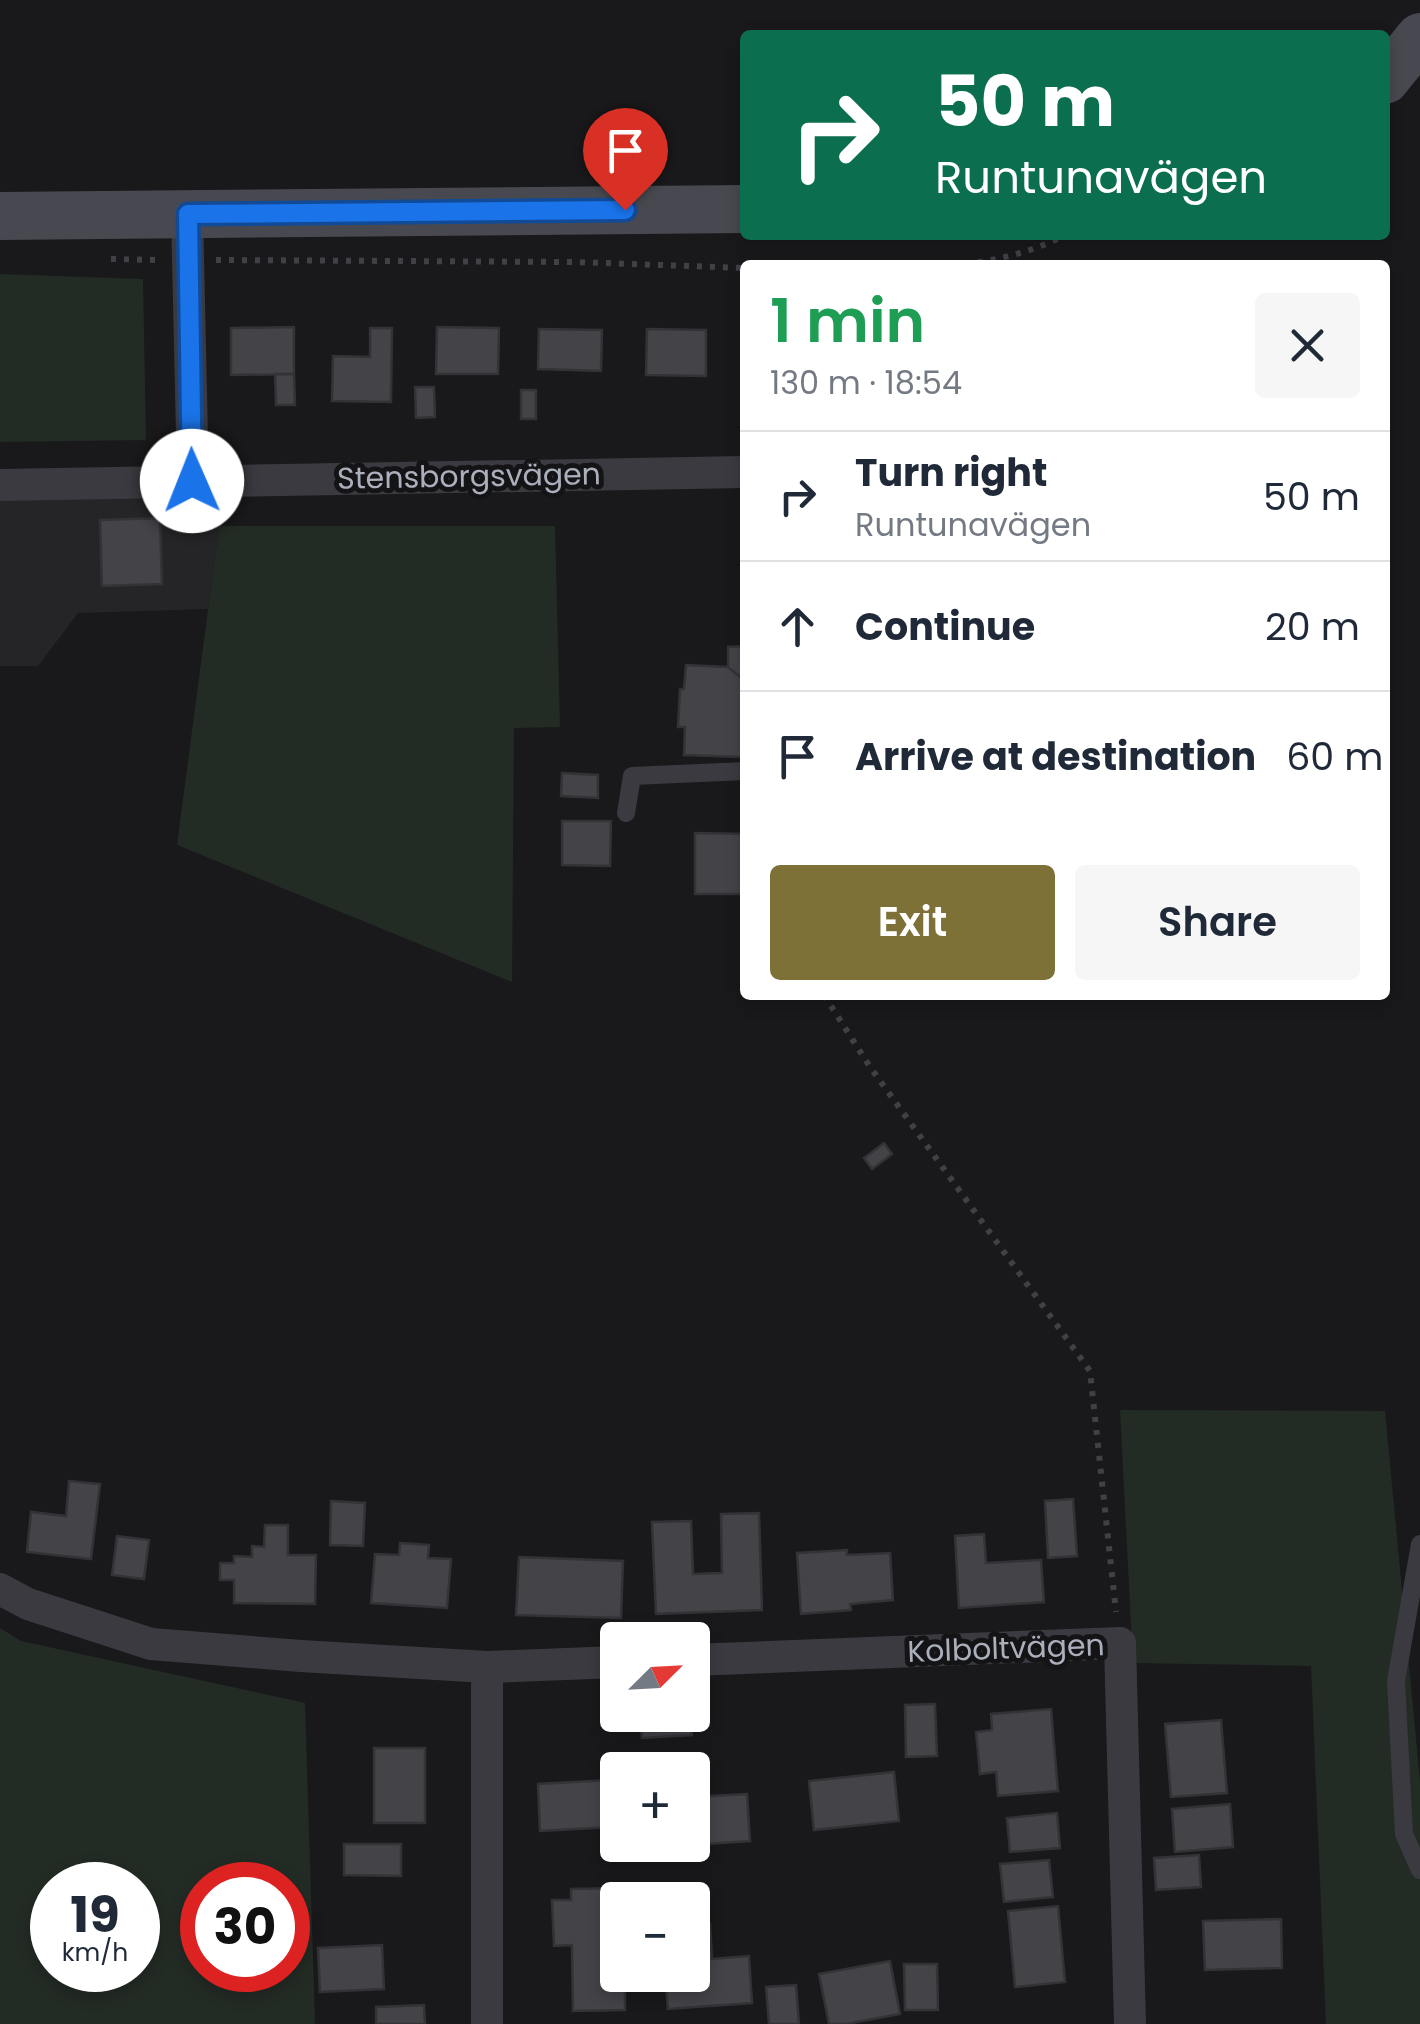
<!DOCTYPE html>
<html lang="en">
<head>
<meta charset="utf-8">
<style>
	:root { --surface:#fff; --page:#f6f6f7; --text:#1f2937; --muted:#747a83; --line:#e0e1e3; --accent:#7e7138 }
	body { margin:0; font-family:Poppins,sans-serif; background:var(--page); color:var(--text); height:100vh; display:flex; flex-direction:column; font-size:38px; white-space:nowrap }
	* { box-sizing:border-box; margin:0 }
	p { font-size:32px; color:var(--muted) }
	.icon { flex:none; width:55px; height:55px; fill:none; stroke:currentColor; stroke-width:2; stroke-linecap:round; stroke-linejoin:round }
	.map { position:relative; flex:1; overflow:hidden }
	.panel { position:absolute; left:740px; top:260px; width:650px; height:740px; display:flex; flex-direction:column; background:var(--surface); border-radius:10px; box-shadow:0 5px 15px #0003 }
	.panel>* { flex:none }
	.banner { position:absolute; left:740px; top:30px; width:650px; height:210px; border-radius:10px; box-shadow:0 5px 15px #0003; background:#0b6e4f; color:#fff; overflow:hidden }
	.needle { width:65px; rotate:66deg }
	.tools { position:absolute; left:600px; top:1622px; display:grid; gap:20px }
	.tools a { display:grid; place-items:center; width:110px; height:110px; border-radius:10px; background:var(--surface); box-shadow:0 5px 15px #0003; font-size:50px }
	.speed { position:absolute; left:30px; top:1862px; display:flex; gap:20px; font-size:50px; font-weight:700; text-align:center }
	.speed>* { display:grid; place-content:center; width:130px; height:130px; border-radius:50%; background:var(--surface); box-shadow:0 5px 15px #0003; line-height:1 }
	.speed small { font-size:25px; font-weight:400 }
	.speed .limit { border:15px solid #d22; background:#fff; color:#111 }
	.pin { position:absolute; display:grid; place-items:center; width:85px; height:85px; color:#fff; margin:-102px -42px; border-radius:50% 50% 50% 0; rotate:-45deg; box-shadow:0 0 10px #0007 }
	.pin .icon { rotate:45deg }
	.me { position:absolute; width:110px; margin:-55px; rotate:359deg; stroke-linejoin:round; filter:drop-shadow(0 0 8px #0008) }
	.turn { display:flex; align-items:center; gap:35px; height:210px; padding:0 30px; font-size:45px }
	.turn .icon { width:130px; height:130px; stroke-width:2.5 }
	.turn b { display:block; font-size:70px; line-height:85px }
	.round { display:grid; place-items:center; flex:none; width:105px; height:105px; border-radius:10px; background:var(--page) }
	.head { display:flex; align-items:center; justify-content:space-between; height:170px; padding:0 30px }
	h1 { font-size:60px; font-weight:600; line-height:75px; color:#1e9e55 }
	.primary-button { display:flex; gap:20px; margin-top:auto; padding:20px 30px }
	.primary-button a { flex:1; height:115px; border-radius:10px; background:var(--accent); color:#fff; font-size:40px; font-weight:600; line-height:115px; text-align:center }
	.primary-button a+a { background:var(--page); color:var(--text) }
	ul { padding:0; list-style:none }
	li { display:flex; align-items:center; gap:30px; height:130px; padding:0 30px; border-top:2px solid var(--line) }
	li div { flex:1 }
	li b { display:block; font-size:38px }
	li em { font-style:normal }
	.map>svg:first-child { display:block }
	.built { fill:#252528 }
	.green { fill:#232b25; fill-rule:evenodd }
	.building { fill:#434348; stroke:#333337; stroke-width:2.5 }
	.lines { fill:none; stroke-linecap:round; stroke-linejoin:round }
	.path { stroke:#404147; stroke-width:6; stroke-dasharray:5 8; stroke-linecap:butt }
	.lane { stroke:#3a3a40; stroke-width:18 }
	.street { stroke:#3a3a40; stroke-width:32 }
	.secondary { stroke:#484950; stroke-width:48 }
	.route-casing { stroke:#114b97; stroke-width:25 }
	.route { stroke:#1a73e8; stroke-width:18 }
	.labels { text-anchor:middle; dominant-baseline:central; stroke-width:10; stroke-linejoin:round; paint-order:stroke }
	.street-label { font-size:30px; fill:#abaebb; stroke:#141416 }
</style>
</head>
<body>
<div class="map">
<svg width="1420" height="2024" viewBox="0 0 1420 2024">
	<rect width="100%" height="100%" fill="#19191b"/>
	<path class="built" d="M 215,495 L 219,526 L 208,609 L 78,613 L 38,666 L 0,666 L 0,500 Z"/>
	<path class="green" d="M 0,274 L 143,279 L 146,440 L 0,442 Z
		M 219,526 L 555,526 L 560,727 L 514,728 L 512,982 L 177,845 Z
		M 1120,1410 L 1385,1411 L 1420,1781 L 1420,2024 L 1326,2024 L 1311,1666 L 1133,1663 Z
		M 0,1628 L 21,1641 L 305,1703 L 315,2024 L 0,2024 ZM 52,1885 L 138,1885 L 138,1970 L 52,1970 ZM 202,1885 L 288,1885 L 288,1970 L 202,1970 Z"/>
	<path class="building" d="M 294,327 L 294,374 L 231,375 L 231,328 Z
		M 437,327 L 499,328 L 498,374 L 436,374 Z
		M 370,328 L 392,328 L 391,402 L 332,401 L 333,356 L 370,357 Z
		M 539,329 L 602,330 L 601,371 L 538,369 Z
		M 647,329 L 706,330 L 706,376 L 646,375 Z
		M 275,374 L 294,374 L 295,405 L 276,405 Z
		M 415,387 L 434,387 L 435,417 L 416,418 Z
		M 521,390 L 536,390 L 536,419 L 521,419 Z
		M 160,518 L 162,584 L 102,586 L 100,520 Z
		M 745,646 L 745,680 L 744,680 L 728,667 L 728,647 Z
		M 686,665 L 728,667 L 744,680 L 745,723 L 743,723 L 742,757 L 684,755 L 685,727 L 678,727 L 680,689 L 684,689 Z
		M 562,773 L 598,775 L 598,798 L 561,796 Z
		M 562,821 L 611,821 L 610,866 L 562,865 Z
		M 695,833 L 745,834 L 745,894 L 695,894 Z
		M 884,1143 L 892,1154 L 872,1169 L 864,1158 Z
		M 69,1481 L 100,1484 L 91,1559 L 27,1552 L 31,1512 L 66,1516 Z
		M 1073,1499 L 1077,1556 L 1048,1558 L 1045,1501 Z
		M 331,1501 L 365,1503 L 363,1546 L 330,1545 Z
		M 759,1513 L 762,1610 L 656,1614 L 652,1522 L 691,1521 L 693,1574 L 722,1573 L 721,1514 Z
		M 265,1525 L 288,1525 L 288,1555 L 316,1555 L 315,1604 L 234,1603 L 234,1580 L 220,1580 L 220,1563 L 234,1563 L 234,1556 L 252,1557 L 252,1546 L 264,1547 Z
		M 984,1534 L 986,1563 L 1041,1560 L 1044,1602 L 959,1608 L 955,1536 Z
		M 117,1536 L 149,1540 L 144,1579 L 112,1575 Z
		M 400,1543 L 429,1545 L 428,1558 L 451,1559 L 447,1608 L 371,1603 L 375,1554 L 399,1555 Z
		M 847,1550 L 847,1555 L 890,1553 L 893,1600 L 850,1604 L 851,1610 L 801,1614 L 797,1553 Z
		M 519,1557 L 623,1561 L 621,1618 L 516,1615 Z
		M 935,1704 L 937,1756 L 906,1757 L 905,1705 Z
		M 1051,1709 L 1058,1791 L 998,1796 L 996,1772 L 980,1774 L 976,1732 L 992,1730 L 991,1714 Z
		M 690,1715 L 692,1735 L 642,1738 L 640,1718 Z
		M 1221,1720 L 1227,1793 L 1171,1797 L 1165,1724 Z
		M 374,1748 L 425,1748 L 425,1823 L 374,1823 Z
		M 894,1772 L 899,1821 L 814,1830 L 809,1781 Z
		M 610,1780 L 612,1827 L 540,1831 L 538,1784 Z
		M 747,1794 L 750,1841 L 692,1845 L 692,1797 Z
		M 1230,1804 L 1233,1847 L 1175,1852 L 1172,1809 Z
		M 1057,1813 L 1060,1848 L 1010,1852 L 1007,1818 Z
		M 344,1844 L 401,1844 L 401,1876 L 344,1875 Z
		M 1199,1855 L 1201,1887 L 1156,1890 L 1154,1858 Z
		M 1049,1860 L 1053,1897 L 1004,1902 L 1000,1864 Z
		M 623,1888 L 624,1900 L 618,1900 L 618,1975 L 625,1975 L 625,2010 L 573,2011 L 572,1945 L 554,1946 L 552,1900 L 571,1900 L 571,1889 Z
		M 1058,1906 L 1065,1982 L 1015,1987 L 1008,1911 Z
		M 1281,1919 L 1282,1968 L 1205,1970 L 1203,1921 Z
		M 710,1924 L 712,1959 L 749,1956 L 752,2003 L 668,2009 L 665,1975 L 692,1975 L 692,1926 Z
		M 382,1945 L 384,1989 L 320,1992 L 318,1948 Z
		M 890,1961 L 900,2014 L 846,2024 L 829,2024 L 819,1974 Z
		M 904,1964 L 937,1964 L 938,2010 L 905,2010 Z
		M 796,1985 L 799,2024 L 769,2024 L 766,1987 Z
		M 424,2005 L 425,2024 L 376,2024 L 376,2007 Z"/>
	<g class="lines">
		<path class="path" d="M 111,259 L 159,260
			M 216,260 L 574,262 L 745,268
			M 952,265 C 993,262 1029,253 1066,235
			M 824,995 L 870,1067 L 1090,1371 L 1116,1612"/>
		<path class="lane" d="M 626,813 L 632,776 L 745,771
			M 1420,1544 L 1396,1681 L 1404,1834 L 1420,1870"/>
		<path class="street" d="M 187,214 L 193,481
			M 0,485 L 745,472
			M 0,1589 L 28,1604 L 151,1644 L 301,1656 L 487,1667 L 618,1662
			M 692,1660 L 1120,1643 L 1130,2024
			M 487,1667 L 487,2024"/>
		<path class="secondary" d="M 1385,80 L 1420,37
			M 0,216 L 745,209"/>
	</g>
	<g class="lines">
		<g class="route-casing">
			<path id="route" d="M 192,481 L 188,214 L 625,210"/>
		</g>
		<use href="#route" class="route"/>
	</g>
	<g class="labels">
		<g class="street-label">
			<text transform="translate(469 476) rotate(-1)">Stensborgsvägen</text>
			<text transform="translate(1006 1648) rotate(-2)">Kolboltvägen</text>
		</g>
	</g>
</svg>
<div class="tools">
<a><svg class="needle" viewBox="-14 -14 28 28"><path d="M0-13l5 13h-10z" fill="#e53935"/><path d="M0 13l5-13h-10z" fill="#747a83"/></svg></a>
<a>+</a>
<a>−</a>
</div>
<div class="speed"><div>19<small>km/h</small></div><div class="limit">30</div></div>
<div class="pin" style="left:625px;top:210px;background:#d93025"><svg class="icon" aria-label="arrive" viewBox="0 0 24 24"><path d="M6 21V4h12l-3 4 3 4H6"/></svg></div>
<svg class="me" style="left:192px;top:481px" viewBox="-20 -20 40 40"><circle r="19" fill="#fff"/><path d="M0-13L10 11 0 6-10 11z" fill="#1a73e8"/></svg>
<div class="banner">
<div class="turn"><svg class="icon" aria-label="right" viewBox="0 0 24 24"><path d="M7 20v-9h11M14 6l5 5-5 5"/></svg><div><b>50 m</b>Runtunavägen</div></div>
</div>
<section class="panel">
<div class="head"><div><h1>1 min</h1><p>130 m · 18:54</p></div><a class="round"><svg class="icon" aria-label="close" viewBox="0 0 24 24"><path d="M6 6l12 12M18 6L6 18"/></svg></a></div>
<ul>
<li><svg class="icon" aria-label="right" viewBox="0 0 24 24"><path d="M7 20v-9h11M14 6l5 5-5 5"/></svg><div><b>Turn right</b><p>Runtunavägen</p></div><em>50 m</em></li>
<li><svg class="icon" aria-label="ahead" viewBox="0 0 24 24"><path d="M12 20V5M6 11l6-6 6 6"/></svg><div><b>Continue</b></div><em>20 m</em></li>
<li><svg class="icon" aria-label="arrive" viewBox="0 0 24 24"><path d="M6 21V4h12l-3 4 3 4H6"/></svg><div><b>Arrive at destination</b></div><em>60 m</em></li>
</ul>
<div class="primary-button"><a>Exit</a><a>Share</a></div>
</section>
</div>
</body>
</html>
